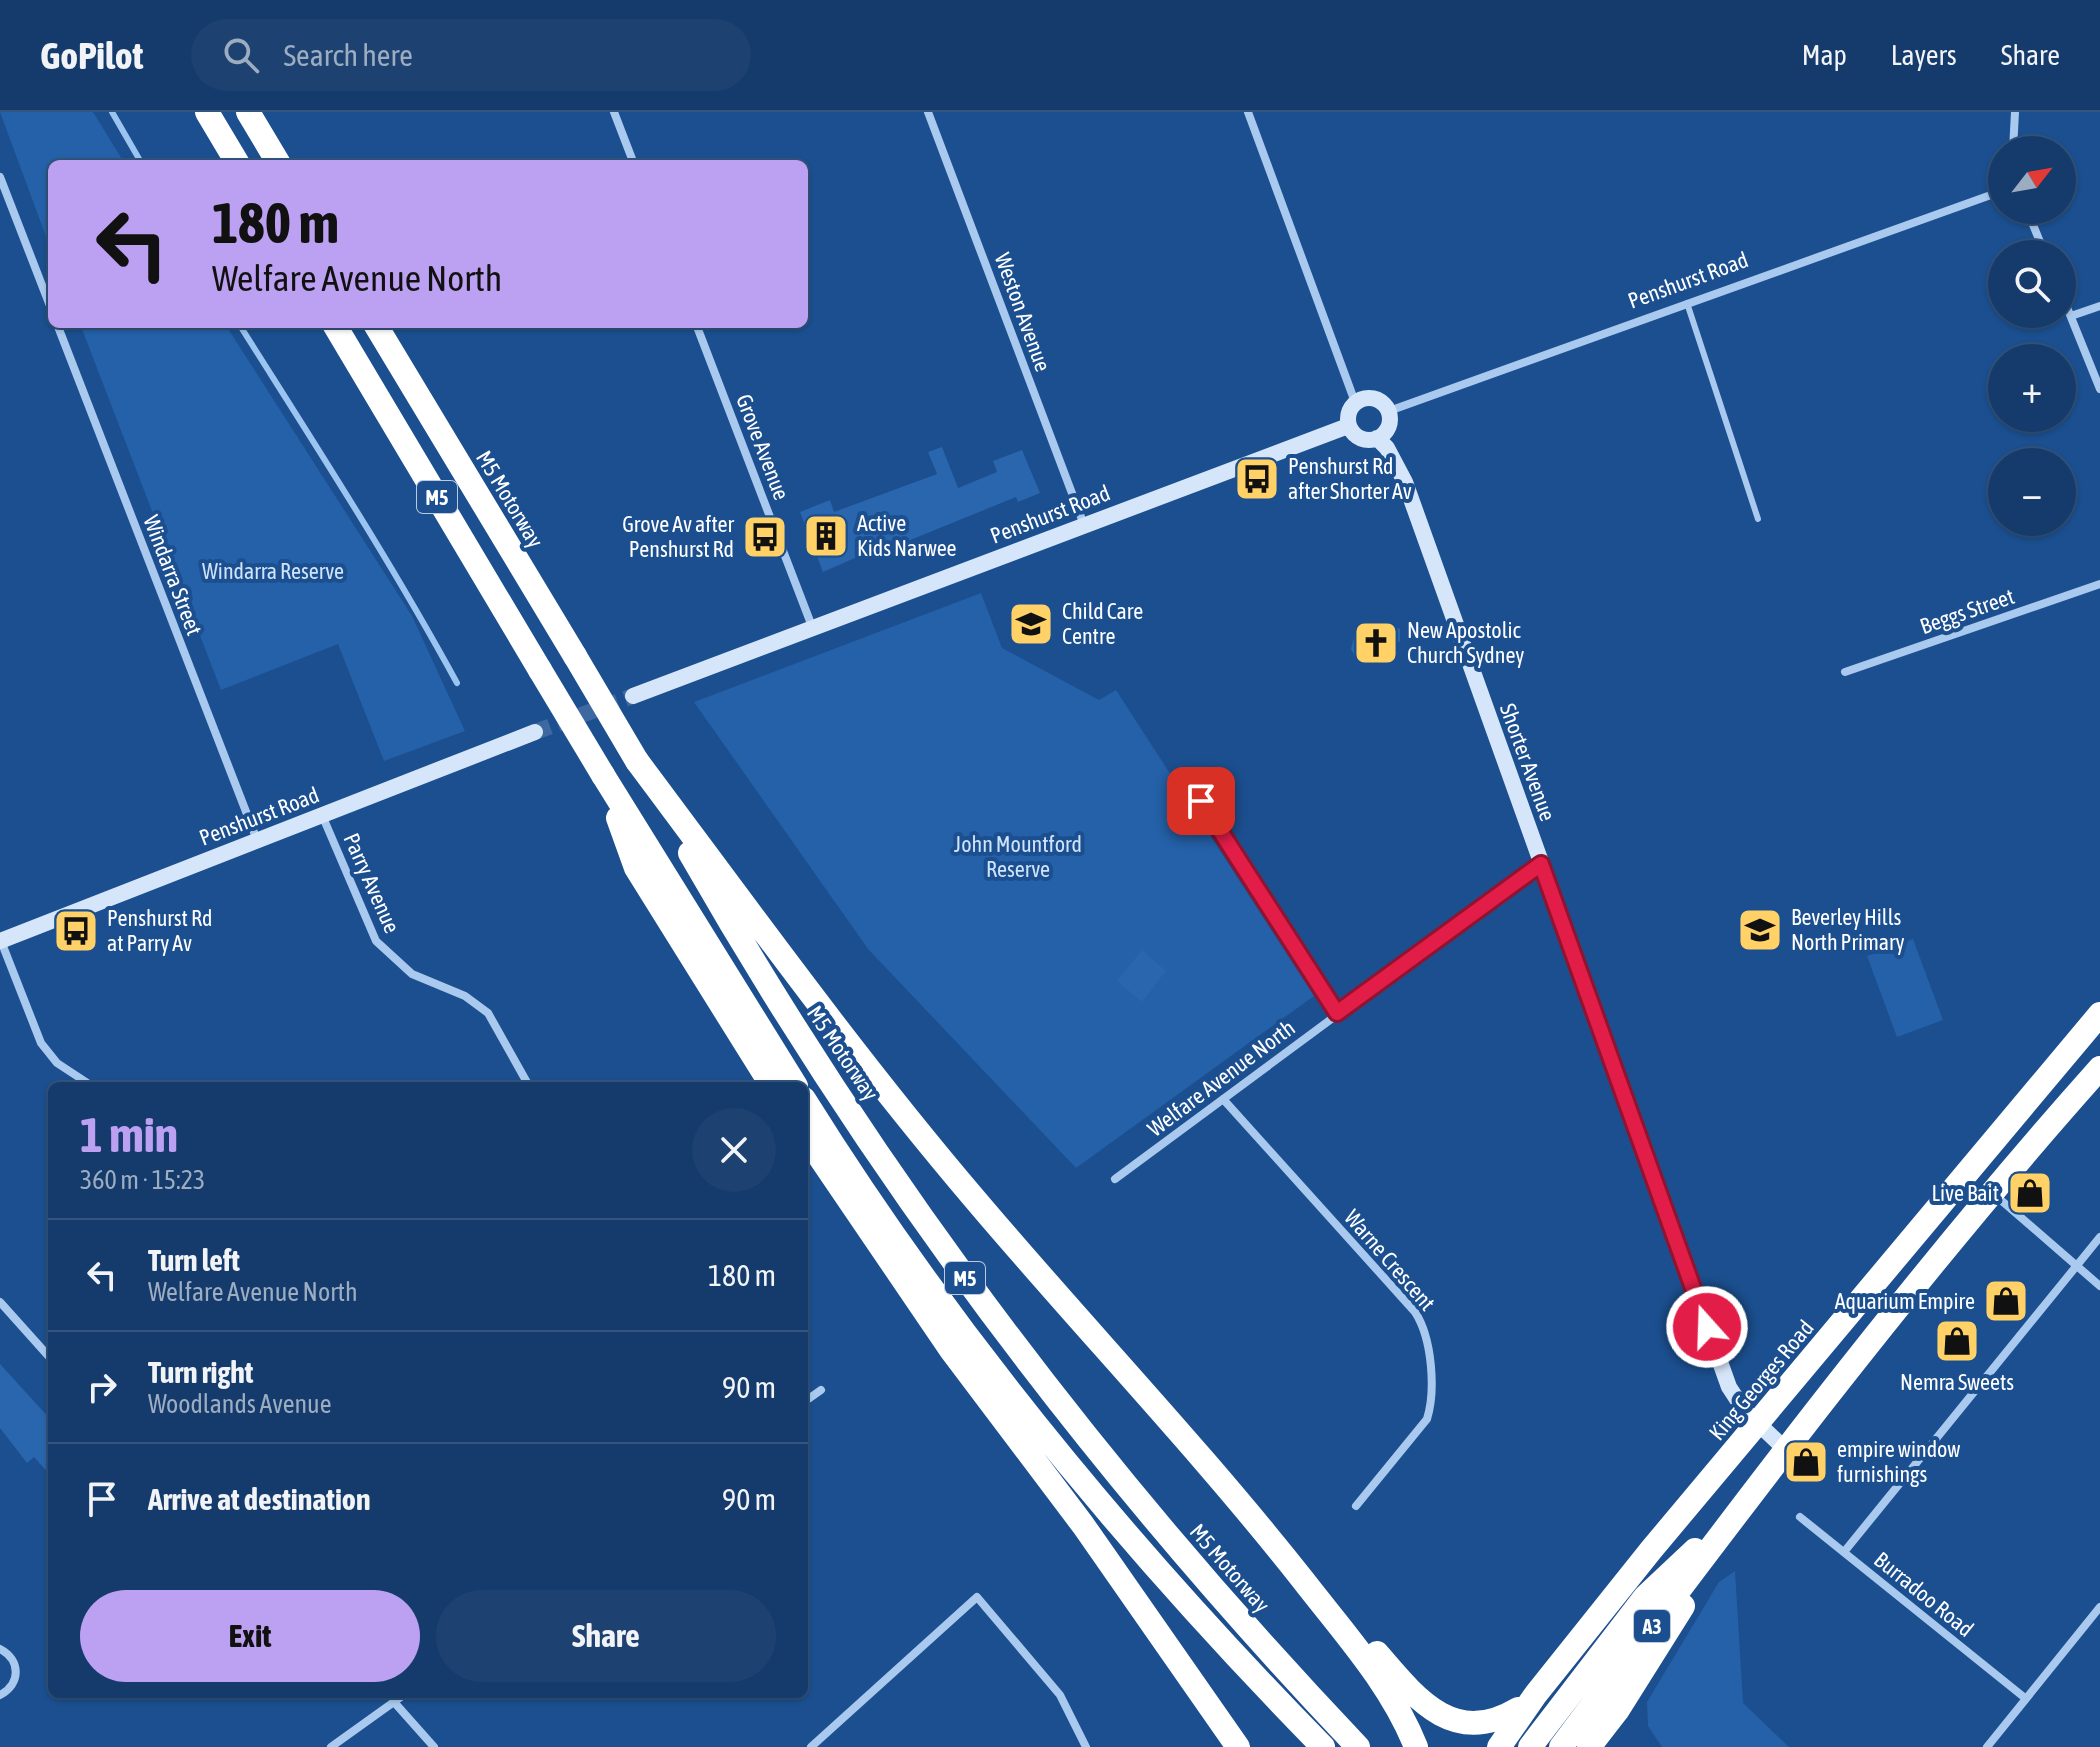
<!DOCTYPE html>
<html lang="en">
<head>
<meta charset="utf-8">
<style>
	:root { --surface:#143b6b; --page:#1d4271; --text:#f1f3f6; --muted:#9dadc1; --line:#33557e; --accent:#bca0f2 }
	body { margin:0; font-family:"Asap Condensed",sans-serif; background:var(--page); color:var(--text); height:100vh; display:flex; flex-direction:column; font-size:30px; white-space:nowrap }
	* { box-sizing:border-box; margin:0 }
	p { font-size:26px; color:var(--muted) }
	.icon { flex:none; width:44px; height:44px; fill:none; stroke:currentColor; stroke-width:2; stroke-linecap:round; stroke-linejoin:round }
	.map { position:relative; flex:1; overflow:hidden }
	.panel { position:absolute; left:48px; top:970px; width:760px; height:616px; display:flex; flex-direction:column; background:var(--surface); border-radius:12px; box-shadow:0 2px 6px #0004,0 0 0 2px var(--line) }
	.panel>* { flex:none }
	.banner { position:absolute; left:48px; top:48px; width:760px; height:168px; border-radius:12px; box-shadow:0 2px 6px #0004,0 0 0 2px var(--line); background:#bca0f2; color:#111; overflow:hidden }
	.needle { width:52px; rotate:59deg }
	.fabs { position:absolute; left:1988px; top:24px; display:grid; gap:16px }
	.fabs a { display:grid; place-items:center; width:88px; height:88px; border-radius:50%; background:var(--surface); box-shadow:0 2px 6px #0004,0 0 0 2px var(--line); font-size:40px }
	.pin { position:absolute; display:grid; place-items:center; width:68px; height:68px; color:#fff; margin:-34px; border-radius:16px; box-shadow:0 4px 12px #0006 }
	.me { position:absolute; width:88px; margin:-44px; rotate:340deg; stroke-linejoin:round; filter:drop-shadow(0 0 6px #0008) }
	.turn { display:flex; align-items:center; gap:28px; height:168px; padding:0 32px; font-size:36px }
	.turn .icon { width:104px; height:104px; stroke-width:2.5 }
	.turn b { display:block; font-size:56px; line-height:68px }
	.round { display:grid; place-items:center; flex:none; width:84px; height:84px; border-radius:42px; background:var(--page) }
	.summary { display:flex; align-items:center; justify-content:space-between; height:136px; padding:0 32px }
	h1 { font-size:48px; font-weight:700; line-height:60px; color:var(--accent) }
	.action { display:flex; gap:16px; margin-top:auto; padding:16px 32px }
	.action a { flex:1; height:92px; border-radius:48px; background:var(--accent); color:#111; font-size:32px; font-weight:700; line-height:92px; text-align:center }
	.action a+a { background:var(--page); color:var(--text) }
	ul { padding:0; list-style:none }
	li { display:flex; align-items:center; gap:24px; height:112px; padding:0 32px; border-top:2px solid var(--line) }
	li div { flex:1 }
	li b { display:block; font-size:30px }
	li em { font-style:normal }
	header { display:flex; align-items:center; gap:48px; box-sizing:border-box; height:112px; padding:0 40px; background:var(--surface); border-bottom:2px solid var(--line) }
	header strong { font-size:38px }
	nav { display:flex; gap:44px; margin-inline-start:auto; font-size:28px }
	.search { width:560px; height:72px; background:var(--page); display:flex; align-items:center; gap:20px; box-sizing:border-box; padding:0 28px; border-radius:44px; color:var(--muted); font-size:30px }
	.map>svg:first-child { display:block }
	.green { fill:#2461a8 }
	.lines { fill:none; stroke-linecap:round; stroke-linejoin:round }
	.stream { stroke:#9cc4f0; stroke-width:6 }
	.building { fill:#2a66ad }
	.secondary-tunnel { stroke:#3d69a0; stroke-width:16; stroke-dasharray:16 8; stroke-linecap:butt }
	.lane { stroke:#a9c9ee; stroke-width:6 }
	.street { stroke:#a9c9ee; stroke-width:8 }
	.secondary { stroke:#d6e6fa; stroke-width:16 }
	.highway { stroke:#fff; stroke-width:24 }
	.highway-bridge { stroke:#fff; stroke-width:24 }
	.route-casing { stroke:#92132f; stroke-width:20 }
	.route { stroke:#e11d48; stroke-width:14 }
	.labels { text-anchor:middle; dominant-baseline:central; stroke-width:8; stroke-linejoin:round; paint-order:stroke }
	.shield { fill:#1b4f8f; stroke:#bbcadd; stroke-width:2 }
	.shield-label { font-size:20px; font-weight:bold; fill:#fff }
	.street-label { font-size:22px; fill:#fff; stroke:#1b4f8f }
	.poi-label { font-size:22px; fill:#fff; stroke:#1b4f8f; text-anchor:start }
	.park-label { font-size:22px; fill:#cfe3fa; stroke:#1b4f8f }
</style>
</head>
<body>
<header>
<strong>GoPilot</strong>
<div class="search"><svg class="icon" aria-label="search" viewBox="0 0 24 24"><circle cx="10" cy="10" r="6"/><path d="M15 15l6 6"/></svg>Search here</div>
<nav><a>Map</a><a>Layers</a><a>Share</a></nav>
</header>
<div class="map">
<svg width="2100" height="1635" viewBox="0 0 2100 1635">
	<rect width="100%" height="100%" fill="#1b4f8f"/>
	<path class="green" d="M 0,0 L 93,0 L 125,52 L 52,52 L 52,141 Z
		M 80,212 L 225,212 L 412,504 L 465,619 L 384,649 L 338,532 L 221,578 Z
		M 981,481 L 1002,536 L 1099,588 L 1116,578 L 1314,884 L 1076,1056 L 868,837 L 694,590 Z
		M 1913,827 L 1943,908 L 1897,925 L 1867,844 Z
		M 1735,1459 L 1743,1591 L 1789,1635 L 1662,1635 L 1648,1614 L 1647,1590 L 1719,1470 Z"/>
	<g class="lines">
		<path class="stream" d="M 112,0 L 142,52
			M 239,212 C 314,331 390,448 457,571"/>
	</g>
	<path class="building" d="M 942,335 L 958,376 L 997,360 L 993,349 L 1022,338 L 1040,381 L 1018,390 L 1016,385 L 898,433 L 896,428 L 823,460 L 800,400 L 830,388 L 834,400 L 937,362 L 928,340 Z
		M 1386,511 L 1400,517 L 1400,529 L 1385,539 L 1382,549 L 1365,553 L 1358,550 L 1351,537 L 1355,522 Z
		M 1142,838 L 1166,859 L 1142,890 L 1117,869 Z
		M 0,1252 L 52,1309 L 52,1365 L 34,1345 L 27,1351 L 0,1316 Z"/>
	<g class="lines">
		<path class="secondary-tunnel" d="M 535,620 L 633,584"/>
		<path class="lane" d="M 1687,191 L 1758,407"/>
		<path class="street" d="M 614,0 L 634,52
			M 928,0 L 1084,413
			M 1248,0 L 1355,290
			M 2013,38 L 2015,0
			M 0,65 L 52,199
			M 2027,98 L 2045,142
			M 2062,183 L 2100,277
			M 2071,204 L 2100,194
			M 57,212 L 257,728
			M 696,212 L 813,517
			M 1389,299 L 2002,79
			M 1845,560 L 2100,472
			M 1185,663 L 1337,901
			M 322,703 L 376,829 L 412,862 L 465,884 L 488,901 L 529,974
			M 1,829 L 41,931 L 57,951 L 92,974
			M 1223,987 L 1415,1200 C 1432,1226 1436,1278 1427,1307 L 1356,1394
			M 1115,1067 L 1541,752
			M 1995,1083 L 2100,1174
			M 0,1190 L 52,1248
			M 804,1290 L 821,1278
			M 1800,1405 L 2025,1586
			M 1844,1440 L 2100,1125
			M 0,1537 C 21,1548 21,1572 0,1583
			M 394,1590 L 434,1635
			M 331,1635 L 405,1582
			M 811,1635 L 977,1485 L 1060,1583 L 1086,1635
			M 1987,1635 L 2100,1495"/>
		<path class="secondary" d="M1348 307a21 21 0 1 1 42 0a21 21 0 1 1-42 0Z
			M 1377,326 L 1387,336 L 1405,370 L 1729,1275 L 1744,1298 L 1786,1338
			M 633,584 L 1348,314
			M 0,829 L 535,620"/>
		<path class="highway" d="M 207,0 L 238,52
			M 248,0 L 279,52
			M 334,212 L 540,558
			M 375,212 L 575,544
			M 637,649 C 747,796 854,945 973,1085 C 1082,1214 1198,1335 1303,1468 C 1344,1521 1391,1572 1416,1635
			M 603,663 L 796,974
			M 618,706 L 636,756 L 772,974
			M 690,741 C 875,1065 1101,1365 1358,1635
			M 804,987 C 950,1221 1130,1438 1323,1635
			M 804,1022 L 951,1238 L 1083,1413 L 1238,1635
			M 1377,1541 C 1417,1588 1454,1635 1518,1597
			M 1499,1635 L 1536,1582 L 1651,1438 L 2100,902
			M 1530,1635 L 1645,1485 L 1695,1438
			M 1561,1635 C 1734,1404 1908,1171 2100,956
			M 1589,1635 L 1617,1599 L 1683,1494"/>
		<path class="highway-bridge" d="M 575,544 L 637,649
			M 540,558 L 603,663"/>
	</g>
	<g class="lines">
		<g class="route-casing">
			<path id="route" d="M 1201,689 L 1337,901 L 1541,752 L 1707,1215"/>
		</g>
		<use href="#route" class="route"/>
	</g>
	<defs>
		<g id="bus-square" transform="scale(2.3)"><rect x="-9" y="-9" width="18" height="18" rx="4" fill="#ffd166" stroke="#1b4f8f"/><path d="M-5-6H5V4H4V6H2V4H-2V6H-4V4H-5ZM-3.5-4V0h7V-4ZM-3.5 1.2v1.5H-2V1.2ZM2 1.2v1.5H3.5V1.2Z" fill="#111"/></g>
		<g id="building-square" transform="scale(2.3)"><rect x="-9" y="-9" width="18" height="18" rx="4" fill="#ffd166" stroke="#1b4f8f"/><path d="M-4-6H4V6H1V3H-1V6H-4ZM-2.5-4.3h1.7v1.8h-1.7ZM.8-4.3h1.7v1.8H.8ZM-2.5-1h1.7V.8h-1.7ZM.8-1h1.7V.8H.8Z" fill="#111"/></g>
		<g id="school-square" transform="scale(2.3)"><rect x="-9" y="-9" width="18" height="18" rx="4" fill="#ffd166" stroke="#1b4f8f"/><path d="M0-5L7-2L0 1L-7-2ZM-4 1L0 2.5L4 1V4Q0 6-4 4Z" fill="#111"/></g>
		<g id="church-square" transform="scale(2.3)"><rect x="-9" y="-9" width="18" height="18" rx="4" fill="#ffd166" stroke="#1b4f8f"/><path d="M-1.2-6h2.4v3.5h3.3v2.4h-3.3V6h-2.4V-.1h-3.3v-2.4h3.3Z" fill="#111"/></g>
		<g id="shop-square" transform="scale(2.3)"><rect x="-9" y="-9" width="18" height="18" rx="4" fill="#ffd166" stroke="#1b4f8f"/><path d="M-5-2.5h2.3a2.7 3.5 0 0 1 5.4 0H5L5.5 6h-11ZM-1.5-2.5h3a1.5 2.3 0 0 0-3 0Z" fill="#111"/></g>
	</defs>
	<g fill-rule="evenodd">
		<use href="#bus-square" x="1257" y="367"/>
		<use href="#building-square" x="826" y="424"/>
		<use href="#bus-square" x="765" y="425"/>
		<use href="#school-square" x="1031" y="512"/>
		<use href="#church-square" x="1376" y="531"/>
		<use href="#school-square" x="1760" y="818"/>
		<use href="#bus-square" x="76" y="819"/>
		<use href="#shop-square" x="2030" y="1081"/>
		<use href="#shop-square" x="2006" y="1189"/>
		<use href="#shop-square" x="1957" y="1229"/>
		<use href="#shop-square" x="1806" y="1350"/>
	</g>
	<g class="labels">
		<g class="shield">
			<rect x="417" y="369" width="40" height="32" rx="6"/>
			<rect x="945" y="1150" width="40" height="32" rx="6"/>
			<rect x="1634" y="1498" width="36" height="32" rx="6"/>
		</g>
		<g class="shield-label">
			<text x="437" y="385">M5</text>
			<text x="965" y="1166">M5</text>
			<text x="1652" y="1514">A3</text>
		</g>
		<g class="street-label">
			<text transform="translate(1688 168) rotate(-20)">Penshurst Road</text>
			<text transform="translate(1023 200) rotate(70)">Weston Avenue</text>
			<text transform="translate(763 335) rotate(69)">Grove Avenue</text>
			<text transform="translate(510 387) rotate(59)">M5 Motorway</text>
			<text transform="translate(1050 402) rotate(-21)">Penshurst Road</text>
			<text transform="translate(173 463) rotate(69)">Windarra Street</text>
			<text transform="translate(1967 499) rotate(-19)">Beggs Street</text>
			<text transform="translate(1528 650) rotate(70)">Shorter Avenue</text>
			<text transform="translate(259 704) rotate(-21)">Penshurst Road</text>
			<text transform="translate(372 771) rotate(66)">Parry Avenue</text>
			<text transform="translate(843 941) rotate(56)">M5 Motorway</text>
			<text transform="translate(1221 966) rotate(-37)">Welfare Avenue North</text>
			<text transform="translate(1390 1148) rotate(49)">Warne Crescent</text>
			<text transform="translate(1761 1268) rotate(-50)">King Georges Road</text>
			<text transform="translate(1230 1456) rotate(49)">M5 Motorway</text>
			<text transform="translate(1924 1482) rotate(39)">Burradoo Road</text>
		</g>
		<g class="poi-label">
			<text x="1288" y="354">Penshurst Rd<tspan x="1288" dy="25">after Shorter Av</tspan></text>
			<text x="857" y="411">Active<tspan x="857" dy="25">Kids Narwee</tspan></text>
			<text x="734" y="412" text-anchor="end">Grove Av after<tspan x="734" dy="25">Penshurst Rd</tspan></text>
			<text x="1062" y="499">Child Care<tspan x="1062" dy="25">Centre</tspan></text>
			<text x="1407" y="518">New Apostolic<tspan x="1407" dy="25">Church Sydney</tspan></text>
			<text x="1791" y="805">Beverley Hills<tspan x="1791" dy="25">North Primary</tspan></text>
			<text x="107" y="806">Penshurst Rd<tspan x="107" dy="25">at Parry Av</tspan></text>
			<text x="1999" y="1081" text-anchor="end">Live Bait</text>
			<text x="1975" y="1189" text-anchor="end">Aquarium Empire</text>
			<text x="1957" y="1270" text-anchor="middle">Nemra Sweets</text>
			<text x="1837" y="1337">empire window<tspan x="1837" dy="25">furnishings</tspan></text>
		</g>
		<g class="park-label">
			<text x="273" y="459">Windarra Reserve</text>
			<text x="1018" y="732">John Mountford<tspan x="1018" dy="25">Reserve</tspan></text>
		</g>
	</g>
</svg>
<div class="fabs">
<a><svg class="needle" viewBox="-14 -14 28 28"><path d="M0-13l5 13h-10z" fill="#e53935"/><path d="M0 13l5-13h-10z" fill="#9dadc1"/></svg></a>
<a><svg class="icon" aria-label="search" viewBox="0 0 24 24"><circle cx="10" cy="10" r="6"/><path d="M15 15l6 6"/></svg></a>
<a>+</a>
<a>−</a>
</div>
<div class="pin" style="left:1201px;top:689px;background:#d93025"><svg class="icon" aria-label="arrive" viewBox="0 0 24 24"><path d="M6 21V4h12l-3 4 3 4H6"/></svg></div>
<svg class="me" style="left:1707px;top:1215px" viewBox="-20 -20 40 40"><circle r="17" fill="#e11d48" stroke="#fff" stroke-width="3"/><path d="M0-11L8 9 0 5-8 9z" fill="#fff"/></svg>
<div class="banner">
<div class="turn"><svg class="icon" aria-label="left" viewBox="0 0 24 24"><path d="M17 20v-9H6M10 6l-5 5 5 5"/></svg><div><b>180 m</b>Welfare Avenue North</div></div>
</div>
<section class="panel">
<div class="summary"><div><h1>1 min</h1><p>360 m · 15:23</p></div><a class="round"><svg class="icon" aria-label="close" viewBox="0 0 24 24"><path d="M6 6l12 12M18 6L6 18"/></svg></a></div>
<ul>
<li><svg class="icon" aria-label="left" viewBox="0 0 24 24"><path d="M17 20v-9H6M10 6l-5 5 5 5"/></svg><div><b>Turn left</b><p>Welfare Avenue North</p></div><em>180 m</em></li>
<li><svg class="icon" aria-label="right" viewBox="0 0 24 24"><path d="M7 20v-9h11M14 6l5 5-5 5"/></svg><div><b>Turn right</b><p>Woodlands Avenue</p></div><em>90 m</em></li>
<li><svg class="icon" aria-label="arrive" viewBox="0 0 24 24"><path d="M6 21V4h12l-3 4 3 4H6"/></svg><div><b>Arrive at destination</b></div><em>90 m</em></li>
</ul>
<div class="action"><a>Exit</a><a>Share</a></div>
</section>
</div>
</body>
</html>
